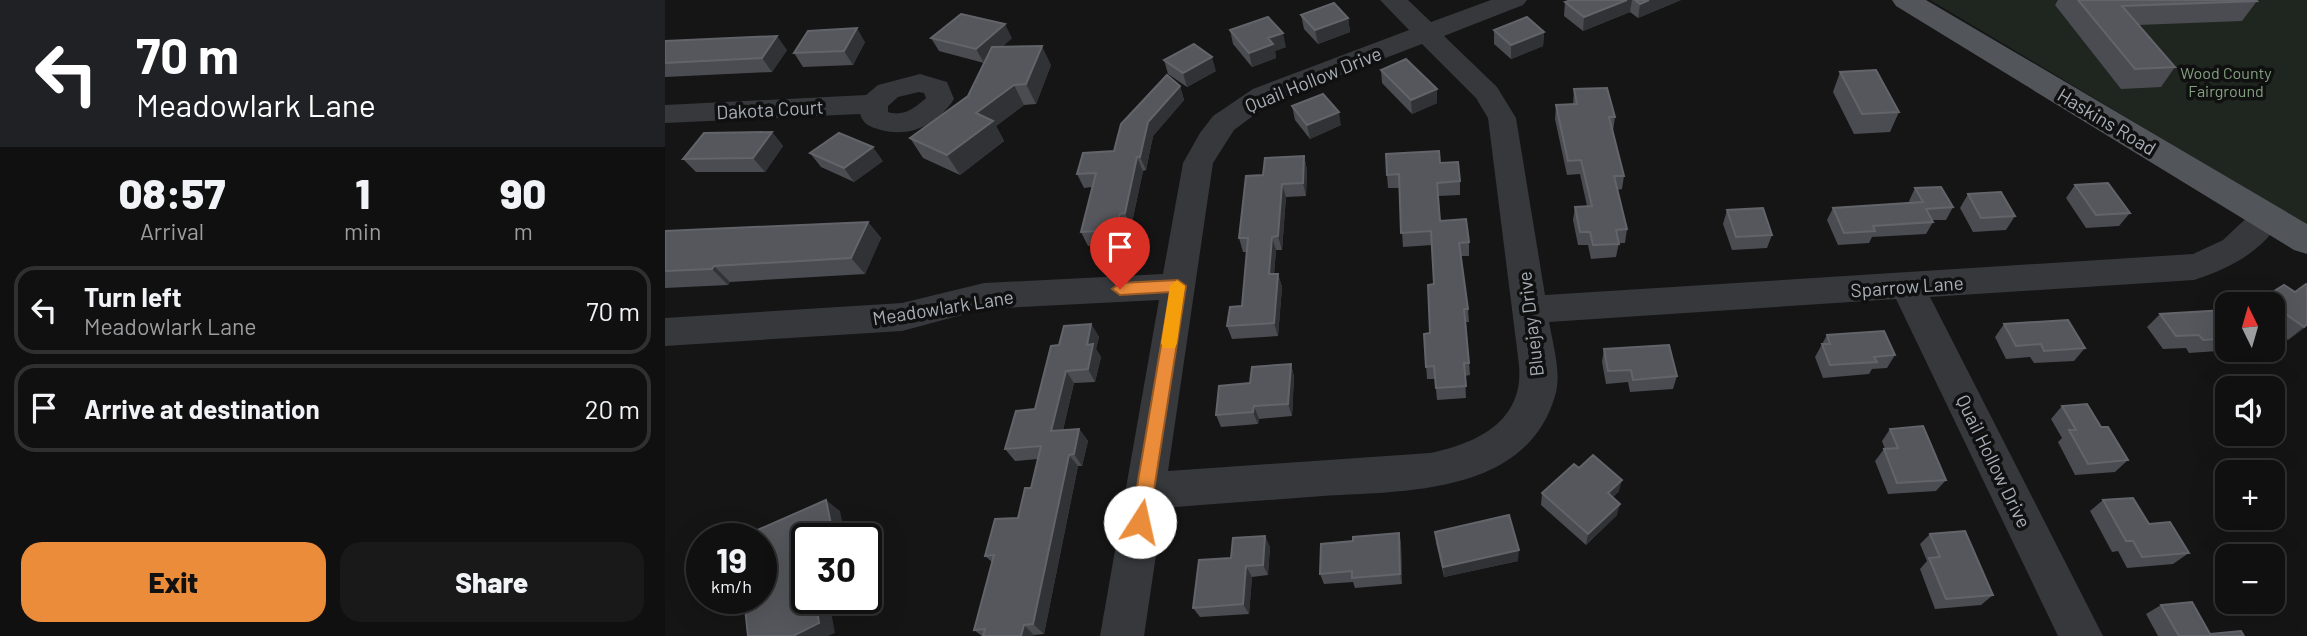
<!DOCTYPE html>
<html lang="en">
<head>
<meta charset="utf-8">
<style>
	:root { --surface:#101010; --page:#191919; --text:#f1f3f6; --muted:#9c9d9f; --line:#303030; --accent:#ea8c39 }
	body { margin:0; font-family:Barlow,sans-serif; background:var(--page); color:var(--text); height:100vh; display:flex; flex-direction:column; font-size:26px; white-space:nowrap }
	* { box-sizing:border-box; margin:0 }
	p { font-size:23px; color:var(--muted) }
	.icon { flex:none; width:38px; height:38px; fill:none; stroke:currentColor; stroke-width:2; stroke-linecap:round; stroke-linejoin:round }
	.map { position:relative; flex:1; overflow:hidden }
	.panel { display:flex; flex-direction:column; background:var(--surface); width:665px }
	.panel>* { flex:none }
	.guide { background:#202124; color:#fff; overflow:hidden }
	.needle { width:46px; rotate:355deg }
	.buttons { position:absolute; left:1550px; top:292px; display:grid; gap:14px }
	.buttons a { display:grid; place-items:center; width:70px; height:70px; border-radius:14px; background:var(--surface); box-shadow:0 7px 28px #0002,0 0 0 2px var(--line); font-size:35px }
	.speed { position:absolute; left:21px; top:523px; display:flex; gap:14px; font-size:35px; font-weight:700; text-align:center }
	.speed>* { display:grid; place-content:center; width:91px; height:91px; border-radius:50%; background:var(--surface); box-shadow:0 7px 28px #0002,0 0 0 2px var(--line); line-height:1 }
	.speed small { font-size:18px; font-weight:400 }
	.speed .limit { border:4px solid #111; border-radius:10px; background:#fff; color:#111 }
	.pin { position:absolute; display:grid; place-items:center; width:60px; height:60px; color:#fff; margin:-72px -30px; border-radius:50% 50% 50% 0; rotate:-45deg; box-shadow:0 0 7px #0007 }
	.pin .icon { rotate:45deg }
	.me { position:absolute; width:77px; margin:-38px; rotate:10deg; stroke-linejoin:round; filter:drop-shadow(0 0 5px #0008) }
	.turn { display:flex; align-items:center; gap:24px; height:147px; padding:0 21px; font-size:32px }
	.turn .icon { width:91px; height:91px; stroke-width:2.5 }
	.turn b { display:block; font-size:49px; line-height:60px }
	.eta { display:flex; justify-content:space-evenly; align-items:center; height:119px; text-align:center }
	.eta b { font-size:42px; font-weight:800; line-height:49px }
	.cta { display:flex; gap:14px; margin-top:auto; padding:14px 21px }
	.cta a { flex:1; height:80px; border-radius:21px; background:var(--accent); color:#111; font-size:28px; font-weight:800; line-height:80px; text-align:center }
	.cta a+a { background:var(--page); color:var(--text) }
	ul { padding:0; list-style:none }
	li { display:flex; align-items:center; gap:21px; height:88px; margin:0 14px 10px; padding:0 7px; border:4px solid var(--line); border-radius:21px }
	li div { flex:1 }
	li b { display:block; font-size:26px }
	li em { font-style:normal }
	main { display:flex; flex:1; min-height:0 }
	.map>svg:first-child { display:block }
	.green { fill:#1f261f }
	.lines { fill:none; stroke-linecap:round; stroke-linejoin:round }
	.minor { fill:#36383b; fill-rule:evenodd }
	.major { fill:#52555a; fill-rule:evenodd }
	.wall { fill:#4b4c51 }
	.shaded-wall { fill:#313235 }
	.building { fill:#55575c; stroke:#62646a; stroke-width:2 }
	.route { fill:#ea8c39; stroke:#985b25; stroke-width:2 }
	.slow { fill:#f59e0b }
	.labels { text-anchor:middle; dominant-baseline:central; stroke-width:7; stroke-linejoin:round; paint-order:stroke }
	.far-park-label { font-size:16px; fill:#83a07f; stroke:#101011 }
	.street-label { font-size:19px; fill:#a7aeb6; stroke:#101011 }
</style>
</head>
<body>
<main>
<section class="panel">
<div class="guide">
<div class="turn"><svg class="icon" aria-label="left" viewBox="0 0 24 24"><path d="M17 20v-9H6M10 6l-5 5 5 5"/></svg><div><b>70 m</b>Meadowlark Lane</div></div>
</div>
<div class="eta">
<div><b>08:57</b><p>Arrival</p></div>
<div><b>1</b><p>min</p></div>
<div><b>90</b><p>m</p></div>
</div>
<ul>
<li><svg class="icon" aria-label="left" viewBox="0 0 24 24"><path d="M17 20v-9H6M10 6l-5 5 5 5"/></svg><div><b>Turn left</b><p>Meadowlark Lane</p></div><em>70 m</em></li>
<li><svg class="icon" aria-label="arrive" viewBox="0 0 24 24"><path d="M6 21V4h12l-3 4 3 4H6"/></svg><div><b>Arrive at destination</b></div><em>20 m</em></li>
</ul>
<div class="cta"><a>Exit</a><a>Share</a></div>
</section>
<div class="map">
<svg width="1642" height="636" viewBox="0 0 1642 636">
	<rect width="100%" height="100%" fill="#151516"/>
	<path class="green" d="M 1265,0 L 1642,0 L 1642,225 Z"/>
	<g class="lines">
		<path class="minor" d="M 715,0 L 743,0 L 766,22 L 826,0 L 862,0 L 858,5 L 779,36 L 832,87 L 851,118 L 880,295 L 1528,254 L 1558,240 L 1591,209 L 1602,206 L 1613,209 L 1618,217 C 1598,251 1566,268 1529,280 L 1265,297 L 1438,636 L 1393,636 L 1231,299 L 884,322 C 888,345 897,374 890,396 C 861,495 740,491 658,496 C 604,500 551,504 498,508 L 479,636 L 435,636 L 494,300 L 319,309 L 237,331 L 0,346 L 0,318 L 237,303 L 319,283 L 498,274 L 518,163 L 535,133 L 548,116 L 588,89 L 744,30 ZM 757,44 L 811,98 L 823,118 L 854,365 C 859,421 813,443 765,453 L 503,471 L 548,163 L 569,130 L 608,101 Z
			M 255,74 L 282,82 L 289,99 C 273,124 246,138 216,130 C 205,127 198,124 195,114 L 0,123 L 0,105 L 201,95 L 213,85 ZM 254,92 L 259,93 L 261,98 C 250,108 238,117 223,112 L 223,106 L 233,97 Z"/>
		<path class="major" d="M 1227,0 L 1261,0 L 1642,224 L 1642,254 L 1629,250 L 1231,6 Z"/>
	</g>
	<path class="wall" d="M 906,0 L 1016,0 L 973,18 L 965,12 L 918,31 L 899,16 L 900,2 Z
		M 1393,0 L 1591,0 L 1592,1 L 1577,21 L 1473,25 L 1510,67 L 1496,87 L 1456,89 L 1390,5 Z
		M 636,15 L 683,18 L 685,32 L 653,44 L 639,29 Z
		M 565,30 L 621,47 L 610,51 L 611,58 L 587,67 L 568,44 Z
		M 829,30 L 879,32 L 878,46 L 846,59 L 829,44 Z
		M 266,38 L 347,38 L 337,47 L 386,65 L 371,104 L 359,105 L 331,126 L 339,141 L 295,175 L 258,158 L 245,138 L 303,96 L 320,62 L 319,63 L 274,51 Z
		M 0,41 L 122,50 L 107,72 L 0,77 Z
		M 200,42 L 188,65 L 138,67 L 129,53 Z
		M 499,60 L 551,71 L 522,87 L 503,74 Z
		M 716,70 L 772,89 L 772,103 L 747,114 L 717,83 Z
		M 1175,72 L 1234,112 L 1225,132 L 1189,134 L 1168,92 Z
		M 515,86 L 519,100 L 488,136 L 481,170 L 478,171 L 466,227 L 461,227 L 457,244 L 423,246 L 416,232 L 427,187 L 419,188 L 412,174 L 449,151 Z
		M 909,89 L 950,117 L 948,131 L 959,176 L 957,189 L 952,190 L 962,229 L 960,243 L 954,243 L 951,257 L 926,259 L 923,245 L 913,245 L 908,220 L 910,207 L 922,206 L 915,174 L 902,175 L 890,119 L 891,105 L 908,104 Z
		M 627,106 L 676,125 L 645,139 L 630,120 Z
		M 107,132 L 118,146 L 100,172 L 31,172 L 18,159 Z
		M 145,153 L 218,161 L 189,182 L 156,167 Z
		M 639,156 L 642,170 L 641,196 L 621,197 L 617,250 L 611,250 L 609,274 L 613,274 L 617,287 L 613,336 L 567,339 L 562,326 L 577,306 L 582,252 L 578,252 L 574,238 L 598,175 Z
		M 775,163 L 795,181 L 795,195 L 773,196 L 775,221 L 804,242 L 804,256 L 796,256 L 803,309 L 804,322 L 801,322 L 805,375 L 800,376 L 801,398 L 772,400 L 770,379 L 762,379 L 759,334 L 765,333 L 769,284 L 767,245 L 738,247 L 734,188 L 723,188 L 722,175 Z
		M 1410,185 L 1465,213 L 1454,226 L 1421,228 L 1401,198 Z
		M 1250,188 L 1288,207 L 1281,220 L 1267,220 L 1268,222 L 1261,234 L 1207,237 L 1204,243 L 1173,245 L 1162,220 L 1168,208 L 1245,203 L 1244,201 Z
		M 1303,194 L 1350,216 L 1341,230 L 1308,232 L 1295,208 Z
		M 1062,210 L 1107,235 L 1102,248 L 1067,250 L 1058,224 Z
		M 203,222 L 216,238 L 200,274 L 65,282 L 63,285 L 0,288 L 0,231 Z
		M 1642,285 L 1642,326 L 1623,340 L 1608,329 L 1608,304 L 1590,304 L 1598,298 L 1630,292 Z
		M 1563,313 L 1563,350 L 1567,350 L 1524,353 L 1521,348 L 1498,349 L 1482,327 L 1495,314 Z
		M 426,324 L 434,337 L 431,349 L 436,357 L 430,382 L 409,383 L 398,430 L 414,429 L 423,441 L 417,466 L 413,466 L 379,634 L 369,635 L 369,636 L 317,636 L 309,630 L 327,562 L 320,556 L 353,518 L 366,488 L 373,459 L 350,461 L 340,449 L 370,409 L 394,345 Z
		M 1339,324 L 1420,348 L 1409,361 L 1369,363 L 1365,357 L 1341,359 L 1330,337 Z
		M 1162,335 L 1230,355 L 1222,368 L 1207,369 L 1204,374 L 1158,378 L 1150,357 Z
		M 939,349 L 1012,376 L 1008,389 L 965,392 L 963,382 L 941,384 L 937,362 Z
		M 626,364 L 629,377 L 627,416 L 594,419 L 593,424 L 556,427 L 551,415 L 585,383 Z
		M 1397,406 L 1436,427 L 1463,460 L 1450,472 L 1410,475 L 1393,442 L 1397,438 L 1386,419 Z
		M 1225,429 L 1281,480 L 1271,491 L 1223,494 L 1210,461 L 1219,449 L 1220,449 L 1217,441 Z
		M 914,468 L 954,491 L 948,497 L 952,515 L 921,545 L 876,505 L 877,493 Z
		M 1438,500 L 1484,524 L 1524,553 L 1508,564 L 1462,568 L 1453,551 L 1447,552 L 1425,511 Z
		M 770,532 L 853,561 L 779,577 L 771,543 Z
		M 734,533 L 736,544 L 737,584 L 690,588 L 688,582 L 659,584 L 655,574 L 688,541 Z
		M 1265,534 L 1328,595 L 1316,605 L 1270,609 L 1255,569 L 1262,561 L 1255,544 Z
		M 600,536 L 605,547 L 603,575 L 587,577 L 584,614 L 535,617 L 528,608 L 566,558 Z
		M 1496,605 L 1545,634 L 1579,636 L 1493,636 L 1481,614 Z"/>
	<path class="shaded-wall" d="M 962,0 L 967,0 L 965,12 L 918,31 L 919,17 Z
		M 984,0 L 1016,0 L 973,18 L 975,4 Z
		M 683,18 L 685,32 L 653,44 L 650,30 Z
		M 340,24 L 347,38 L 319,63 L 311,49 Z
		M 192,28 L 200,42 L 188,65 L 179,51 Z
		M 879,32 L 878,46 L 846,59 L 846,45 Z
		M 618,33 L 621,47 L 610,51 L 611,58 L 587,67 L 584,53 L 603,38 Z
		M 112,36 L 122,50 L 107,72 L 97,58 Z
		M 377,46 L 386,65 L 371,104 L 361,84 Z
		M 547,57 L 551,71 L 522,87 L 518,73 Z
		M 349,85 L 359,105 L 331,126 L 339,141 L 295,175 L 282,155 L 311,113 Z
		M 515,86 L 519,100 L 488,136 L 481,170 L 475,157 L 483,122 Z
		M 772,89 L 772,103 L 747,114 L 746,100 Z
		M 674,112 L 676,125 L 645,139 L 642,125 Z
		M 107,132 L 118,146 L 100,172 L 88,158 Z
		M 208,147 L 218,161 L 189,182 L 179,168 Z
		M 639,156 L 642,170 L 641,196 L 638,183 Z
		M 472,157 L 478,171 L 466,227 L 460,213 Z
		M 617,184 L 621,197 L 617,250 L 613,236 Z
		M 455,214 L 461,227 L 457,244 L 451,230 Z
		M 203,222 L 216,238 L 200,274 L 186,258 Z
		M 607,237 L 611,250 L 608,288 L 604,274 Z
		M 49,266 L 65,282 L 63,285 L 47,269 Z
		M 613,274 L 617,287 L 613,336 L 609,323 Z
		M 426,324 L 434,337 L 431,349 L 436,357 L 430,382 L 423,369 L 422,345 Z
		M 1642,324 L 1642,326 L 1623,340 Z
		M 626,364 L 629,377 L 627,416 L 623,404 Z
		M 401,371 L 409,383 L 395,443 L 386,431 Z
		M 589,406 L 594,419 L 593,424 L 588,412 Z
		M 414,429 L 423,441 L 417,466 L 409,454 Z
		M 404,455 L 413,466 L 379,634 L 368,624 Z
		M 957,480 L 954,491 L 940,505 L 943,493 Z
		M 161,500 L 175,511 L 181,539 L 169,539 Z
		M 955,504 L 952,515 L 921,545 L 923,534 Z
		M 734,533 L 736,544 L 737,584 L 735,574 Z
		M 600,536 L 605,547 L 603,575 L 598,565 Z
		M 854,550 L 853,561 L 779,577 L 778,567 Z
		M 581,566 L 587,577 L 584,614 L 578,604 Z
		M 150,598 L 170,598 L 164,601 L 170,633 L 163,636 L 128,636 Z
		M 359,625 L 369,635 L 369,636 L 356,636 Z"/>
	<path class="building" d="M 906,0 L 962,0 L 919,17 L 900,2 Z
		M 970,0 L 984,0 L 975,4 Z
		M 1413,0 L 1591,0 L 1592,1 L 1457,6 L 1510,67 L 1470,69 Z
		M 669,3 L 683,18 L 650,30 L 636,15 Z
		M 296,14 L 340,24 L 311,49 L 266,38 Z
		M 603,17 L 618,33 L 603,38 L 608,44 L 584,53 L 565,30 Z
		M 862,17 L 879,32 L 846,45 L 829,30 Z
		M 192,28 L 179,51 L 129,53 L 143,31 Z
		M 112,36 L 97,58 L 0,63 L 0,41 Z
		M 529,44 L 547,57 L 518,73 L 499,60 Z
		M 377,46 L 361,84 L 349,85 L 311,113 L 328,121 L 282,155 L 245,138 L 303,96 L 327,47 Z
		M 741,59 L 772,89 L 746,100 L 716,70 Z
		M 1211,70 L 1234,112 L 1197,114 L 1175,72 Z
		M 502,75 L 515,86 L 483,122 L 475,157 L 472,157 L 460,213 L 455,214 L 451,230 L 416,232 L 431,173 L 412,174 L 418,153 L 449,151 L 456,124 Z
		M 942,88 L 950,117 L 944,117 L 959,176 L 949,176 L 962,229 L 951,230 L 954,244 L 928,245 L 925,232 L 915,232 L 910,207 L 927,206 L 916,160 L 903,161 L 891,105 L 912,104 L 909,89 Z
		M 658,94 L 674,112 L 642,125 L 627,106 Z
		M 107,132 L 88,158 L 18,159 L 39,133 Z
		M 174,133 L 208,147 L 179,168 L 145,153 Z
		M 774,151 L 775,163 L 793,162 L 795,181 L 772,183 L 775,221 L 801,219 L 804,242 L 794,243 L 803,309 L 799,309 L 804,363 L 799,363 L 801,386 L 771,388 L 769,366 L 761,367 L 759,334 L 765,333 L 763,285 L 769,284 L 766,231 L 736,233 L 734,174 L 722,175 L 721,154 Z
		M 639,156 L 638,183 L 617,184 L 613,236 L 607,237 L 604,274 L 613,274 L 609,323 L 562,326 L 565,307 L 577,306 L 583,238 L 574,238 L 581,176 L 598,175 L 600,158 Z
		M 1443,183 L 1465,213 L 1431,215 L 1410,185 Z
		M 1276,187 L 1288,207 L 1261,209 L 1268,222 L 1208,226 L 1210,231 L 1179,233 L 1168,208 L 1258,202 L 1250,188 Z
		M 1336,192 L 1350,216 L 1316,218 L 1303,194 Z
		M 1098,208 L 1107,235 L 1071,237 L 1062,210 Z
		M 203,222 L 186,258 L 49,266 L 47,269 L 0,271 L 0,231 Z
		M 1641,284 L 1642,285 L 1642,324 L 1639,327 L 1598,298 L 1619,285 L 1630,292 Z
		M 1560,310 L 1563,313 L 1563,338 L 1538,340 L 1534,335 L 1511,336 L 1495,314 Z
		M 1403,320 L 1420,348 L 1379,351 L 1376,344 L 1351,346 L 1339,324 Z
		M 426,324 L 422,345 L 428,344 L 423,369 L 401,371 L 386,431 L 414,429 L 409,454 L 404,455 L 368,624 L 359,625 L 356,636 L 318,636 L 320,629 L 309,630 L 329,555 L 320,556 L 330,519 L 353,518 L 360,488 L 366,488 L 376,446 L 340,449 L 351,411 L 370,409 L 386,346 L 394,345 L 399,326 Z
		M 1219,331 L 1230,355 L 1209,357 L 1212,362 L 1165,365 L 1157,344 L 1165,344 L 1162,335 Z
		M 1004,345 L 1012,376 L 968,380 L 966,370 L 943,371 L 939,349 Z
		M 626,364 L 623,404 L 589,406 L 588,412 L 551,415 L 554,386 L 585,383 L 587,367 Z
		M 1422,404 L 1436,427 L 1443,427 L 1463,460 L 1423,464 L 1404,430 L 1411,430 L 1397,406 Z
		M 1258,426 L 1281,480 L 1232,483 L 1219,449 L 1233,448 L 1225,429 Z
		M 928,455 L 957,480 L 943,493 L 955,504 L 923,534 L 877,493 L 909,464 L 914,468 Z
		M 1468,498 L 1484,524 L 1505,522 L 1524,553 L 1477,557 L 1468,541 L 1461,541 L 1438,500 Z
		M 161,500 L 169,539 L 142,539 L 142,598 L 150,598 L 154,623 L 128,636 L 83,636 L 79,598 L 96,598 L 96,539 L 72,539 Z
		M 844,515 L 854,550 L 778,567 L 770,532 Z
		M 1300,531 L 1328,595 L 1281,599 L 1264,558 L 1275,557 L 1265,534 Z
		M 734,533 L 735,574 L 687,578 L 687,571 L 655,574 L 656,544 L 688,541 L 688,537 Z
		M 600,536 L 598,565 L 581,566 L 578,604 L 528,608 L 534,560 L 566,558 L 568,538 Z
		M 1527,602 L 1545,634 L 1576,631 L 1579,636 L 1514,636 L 1496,605 Z"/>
	<path class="route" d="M 513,280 L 521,286 L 484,522 L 482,528 L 475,531 L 468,528 L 466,522 L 505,292 L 455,295 L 447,289 L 455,283 Z"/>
	<path class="slow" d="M 512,280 L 520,286 L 512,343 L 510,348 L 498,348 L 496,343 L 505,286 Z"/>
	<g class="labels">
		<g class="far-park-label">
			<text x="1561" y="72">Wood County<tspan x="1561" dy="18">Fairground</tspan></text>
		</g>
		<g class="street-label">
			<text transform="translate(648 79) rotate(-22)">Quail Hollow Drive</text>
			<text transform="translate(105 109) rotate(-3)">Dakota Court</text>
			<text transform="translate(1442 121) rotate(31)">Haskins Road</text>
			<text transform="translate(1242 286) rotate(-4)">Sparrow Lane</text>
			<text transform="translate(278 307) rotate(-9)">Meadowlark Lane</text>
			<text transform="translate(865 324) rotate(-97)">Bluejay Drive</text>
			<text transform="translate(1329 461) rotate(64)">Quail Hollow Drive</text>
		</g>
	</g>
</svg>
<div class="buttons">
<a><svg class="needle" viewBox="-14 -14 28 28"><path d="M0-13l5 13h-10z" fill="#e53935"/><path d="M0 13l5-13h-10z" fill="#9c9d9f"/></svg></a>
<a><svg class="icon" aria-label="sound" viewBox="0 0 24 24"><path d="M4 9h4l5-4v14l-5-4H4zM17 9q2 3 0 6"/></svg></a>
<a>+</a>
<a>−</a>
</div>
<div class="speed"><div>19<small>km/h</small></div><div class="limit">30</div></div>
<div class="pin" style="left:455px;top:289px;background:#d93025"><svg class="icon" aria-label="arrive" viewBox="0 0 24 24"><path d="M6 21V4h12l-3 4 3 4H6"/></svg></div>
<svg class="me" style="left:475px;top:522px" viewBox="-20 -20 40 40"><circle r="19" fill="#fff"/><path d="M0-13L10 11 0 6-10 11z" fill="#ea8c39"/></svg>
</div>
</main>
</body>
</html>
